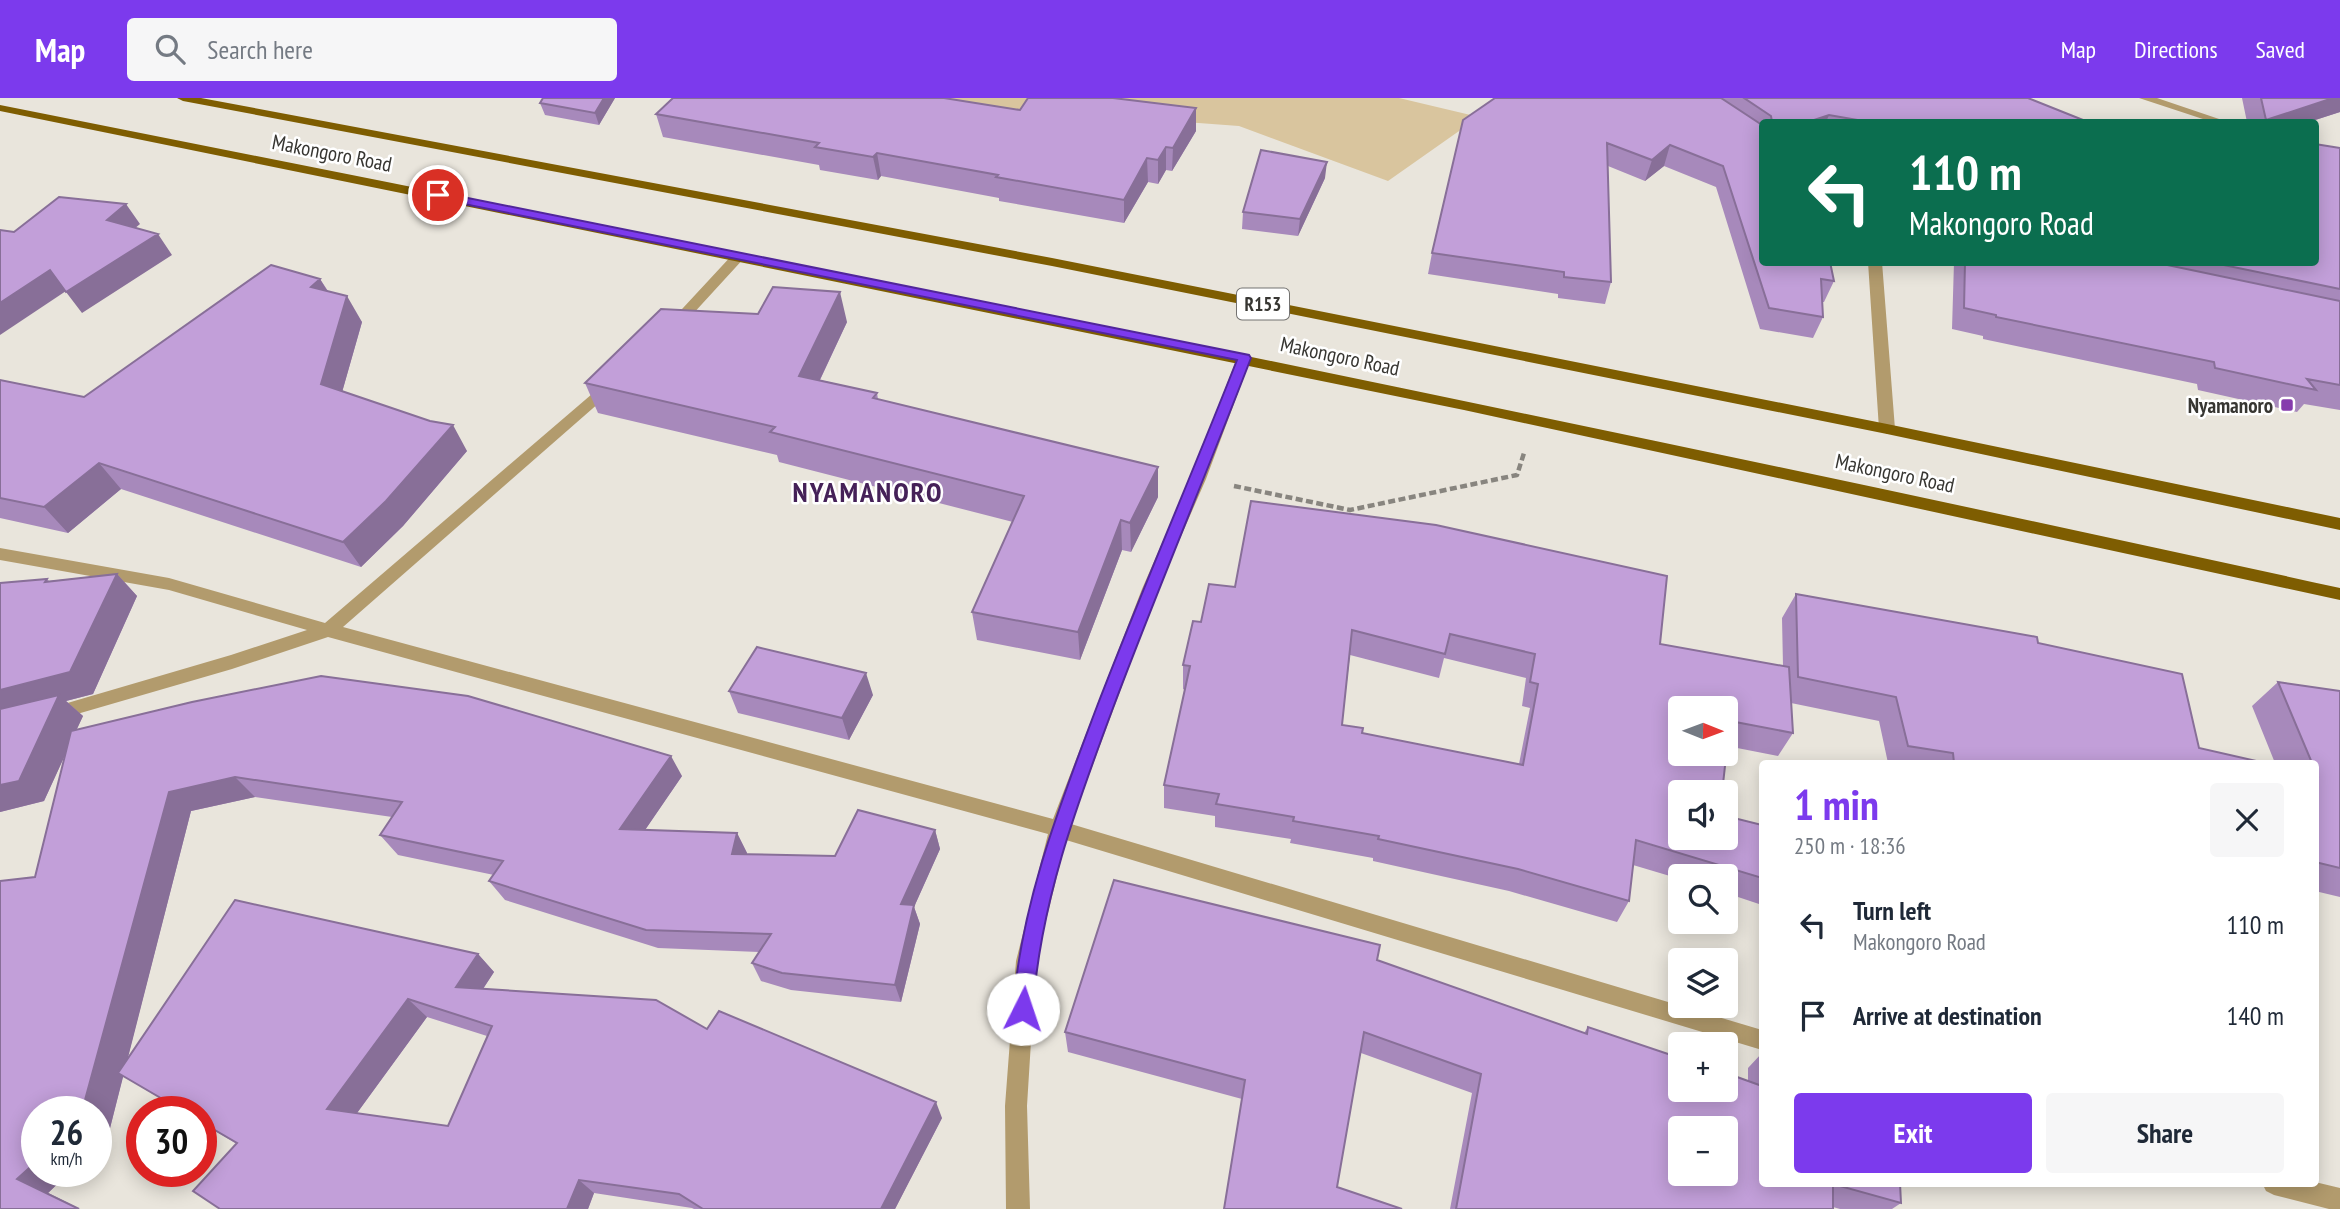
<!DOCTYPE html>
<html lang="en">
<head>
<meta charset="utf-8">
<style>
	:root { --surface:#fff; --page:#f6f6f7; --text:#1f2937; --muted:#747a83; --accent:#7c3aed }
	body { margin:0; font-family:"PT Sans Narrow",sans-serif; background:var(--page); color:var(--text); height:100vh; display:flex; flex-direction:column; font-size:26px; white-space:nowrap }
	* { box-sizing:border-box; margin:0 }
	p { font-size:23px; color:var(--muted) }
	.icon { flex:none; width:38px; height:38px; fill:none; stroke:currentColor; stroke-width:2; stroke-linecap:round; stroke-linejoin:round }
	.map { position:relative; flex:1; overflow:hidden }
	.side { position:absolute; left:1759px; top:662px; width:560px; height:427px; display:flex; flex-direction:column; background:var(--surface); border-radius:7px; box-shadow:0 4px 18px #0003 }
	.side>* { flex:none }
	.top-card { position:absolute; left:1759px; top:21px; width:560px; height:147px; border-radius:7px; box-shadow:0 4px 18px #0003; background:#0b6e4f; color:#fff; overflow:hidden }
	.needle { width:46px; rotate:91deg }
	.buttons { position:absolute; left:1668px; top:598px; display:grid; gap:14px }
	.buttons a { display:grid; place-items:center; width:70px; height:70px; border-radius:7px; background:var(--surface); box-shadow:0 4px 18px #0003; font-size:35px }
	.speed { position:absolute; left:21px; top:998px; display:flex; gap:14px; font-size:35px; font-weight:700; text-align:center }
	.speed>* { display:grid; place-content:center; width:91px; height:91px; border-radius:50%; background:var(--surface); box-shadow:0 4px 18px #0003; line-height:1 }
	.speed small { font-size:18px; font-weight:400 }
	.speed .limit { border:10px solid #d22; background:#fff; color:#111 }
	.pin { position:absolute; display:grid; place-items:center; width:60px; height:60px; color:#fff; margin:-30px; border:4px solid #fff; border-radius:50%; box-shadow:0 2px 7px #0007 }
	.me { position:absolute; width:77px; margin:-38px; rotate:4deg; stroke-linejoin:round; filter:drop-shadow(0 0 5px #0008) }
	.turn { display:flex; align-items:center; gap:24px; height:147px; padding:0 35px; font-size:32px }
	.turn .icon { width:91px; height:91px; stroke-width:2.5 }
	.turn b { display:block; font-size:49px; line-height:60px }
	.round { display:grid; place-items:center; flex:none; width:74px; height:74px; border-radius:7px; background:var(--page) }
	.headline { display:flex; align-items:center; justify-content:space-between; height:119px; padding:0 35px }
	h1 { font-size:42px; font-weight:700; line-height:52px; color:var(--accent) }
	.primary-button { display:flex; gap:14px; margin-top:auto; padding:14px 35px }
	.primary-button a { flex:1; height:80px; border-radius:7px; background:var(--accent); color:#fff; font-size:28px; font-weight:700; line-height:80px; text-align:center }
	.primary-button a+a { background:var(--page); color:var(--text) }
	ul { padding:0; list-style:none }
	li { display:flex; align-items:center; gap:21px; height:91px; padding:0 35px }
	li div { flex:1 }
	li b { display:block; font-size:26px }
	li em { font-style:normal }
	header { display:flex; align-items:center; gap:42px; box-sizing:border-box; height:98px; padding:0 35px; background:var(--accent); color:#fff }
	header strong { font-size:33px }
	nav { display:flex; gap:38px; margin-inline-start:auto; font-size:24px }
	.search { width:490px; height:63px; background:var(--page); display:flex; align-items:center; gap:18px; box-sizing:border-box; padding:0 24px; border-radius:7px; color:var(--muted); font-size:26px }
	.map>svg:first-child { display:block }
	.green { fill:#d9c59e }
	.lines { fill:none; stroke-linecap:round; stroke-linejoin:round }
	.path { stroke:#88857f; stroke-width:4.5; stroke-dasharray:7 3.5; stroke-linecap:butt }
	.minor { fill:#b29b6d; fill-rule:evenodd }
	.primary { fill:#7e5d01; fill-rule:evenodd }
	.wall { fill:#a789bb; fill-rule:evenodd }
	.shaded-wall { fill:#886f98 }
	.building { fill:#c29fd9; stroke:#886f98; stroke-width:2; fill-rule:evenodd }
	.route { fill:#7c3aed; stroke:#51269a; stroke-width:2 }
	.poi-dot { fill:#863bad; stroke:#fff; stroke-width:2.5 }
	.labels { text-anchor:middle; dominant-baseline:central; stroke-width:5; stroke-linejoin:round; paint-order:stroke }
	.shield { fill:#fff; stroke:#737270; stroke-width:2 }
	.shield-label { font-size:19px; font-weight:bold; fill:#373632 }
	.street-label { font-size:21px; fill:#373632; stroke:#fff }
	.poi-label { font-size:21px; font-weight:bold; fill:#373632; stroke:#fff; text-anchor:end }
	.district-label { font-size:28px; font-weight:bold; letter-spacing:2px; fill:#452158; stroke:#fff }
</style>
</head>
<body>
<header>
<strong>Map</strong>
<div class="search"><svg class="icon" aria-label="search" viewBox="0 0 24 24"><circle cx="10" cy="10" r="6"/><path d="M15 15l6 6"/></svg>Search here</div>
<nav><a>Map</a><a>Directions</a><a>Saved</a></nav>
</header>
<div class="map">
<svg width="2340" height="1111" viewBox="0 0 2340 1111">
	<rect width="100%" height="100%" fill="#e9e5dc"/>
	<path class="green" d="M 924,0 L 1399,0 L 1479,19 L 1388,83 L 1239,28 L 943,6 Z"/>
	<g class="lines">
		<path class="path" d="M 1234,388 L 1350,412 L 1517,377 L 1524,355"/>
		<path class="minor" d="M 2139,0 L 2157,0 L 2222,22 L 2212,24 Z
			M 739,154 L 746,158 L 680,230 L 670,230 L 670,224 L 734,155 Z
			M 1868,164 L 1882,164 L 1895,331 L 1887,336 L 1879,331 Z
			M 1244,255 L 1251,260 L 1206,381 L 1158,491 L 1071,726 L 1762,932 L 1762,952 L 1066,742 L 1036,863 L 1027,1008 L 1030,1111 L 1006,1111 L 1005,1008 L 1016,863 L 1048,736 L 328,539 L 232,571 L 53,623 L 47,621 L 44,616 L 47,611 L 231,557 L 307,532 L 169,492 L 0,462 L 0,450 L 169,480 L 325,525 L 606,284 L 611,282 L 618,287 L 616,290 L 343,529 L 1053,721 L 1142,491 L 1190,381 L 1237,260 Z
			M 2315,1084 L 2340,1090 L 2340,1111 L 2329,1111 L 2274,1097 L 2266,1093 L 2262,1085 Z"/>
		<path class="primary" d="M 177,0 L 201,0 L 1052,160 L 1887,326 L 2340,420 L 2340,432 L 1887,336 L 1052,168 L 183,3 Z
			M 0,7 C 781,162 1562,319 2340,490 L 2340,502 L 1464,312 L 0,13 Z"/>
	</g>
	<path class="wall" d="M 615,0 L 599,27 L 545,17 L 540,5 Z
		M 1495,0 L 2028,0 L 2088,24 L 1762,24 L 1762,164 L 1834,183 L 1824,204 L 1822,204 L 1823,219 L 1813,240 L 1760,231 L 1716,89 L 1664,68 L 1645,83 L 1608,68 L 1611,184 L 1605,206 L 1558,200 L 1558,196 L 1428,176 L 1432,155 Z
		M 2242,0 L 2340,0 L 2340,14 L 2309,24 L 2247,24 Z
		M 1020,12 L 1196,33 L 1172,73 L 1166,72 L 1158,86 L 1148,84 L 1124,125 L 999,103 L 999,100 L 881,78 L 878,82 L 820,72 L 819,67 L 663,39 L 656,16 Z
		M 2340,50 L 2340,312 L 2304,306 L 2297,314 L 2198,292 L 2197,286 L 1983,241 L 1983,238 L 1952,231 L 1954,164 L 2315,164 Z
		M 1325,80 L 1298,138 L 1242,131 L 1243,114 Z
		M 320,181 L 328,193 L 362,224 L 342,294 L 467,353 L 403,428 L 361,469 L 121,391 L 68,435 L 0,420 L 0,282 L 84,299 Z
		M 758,216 L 847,224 L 820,282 L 877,295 L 878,301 L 1158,369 L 1158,399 L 1131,454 L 1122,452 L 1080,562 L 977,542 L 972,514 L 1013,424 L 779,364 L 777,357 L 598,315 L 585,285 Z
		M 117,476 L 137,498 L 93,596 L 66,603 L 83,618 L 76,632 L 682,678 L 645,732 L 737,735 L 747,755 L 747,757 L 835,758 L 935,732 L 940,751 L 914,809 L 920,826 L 901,904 L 791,892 L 761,883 L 752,865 L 759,854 L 658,850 L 505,802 L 489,783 L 494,777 L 398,757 L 380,737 L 392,719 L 255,699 L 191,713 L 127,962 L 478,856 L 494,874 L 483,891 L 707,931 L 942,1020 L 895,1111 L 694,1111 L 692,1110 L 594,1095 L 588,1111 L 220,1111 L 237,1046 L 123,978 L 108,1038 L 37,1073 L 71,1073 L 48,1095 L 0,1111 L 35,779 L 65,657 L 44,703 L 0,714 L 0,485 L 47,481 L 49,483 ZM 427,919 L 487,938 L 448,1028 L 357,1015 Z
		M 1796,496 L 2038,545 L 2199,650 L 2265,665 L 1888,665 L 1879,623 L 1791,605 L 1793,635 L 1778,658 L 1727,648 L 1680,740 L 1762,727 L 1762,807 L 1726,795 L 1726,779 L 1680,779 L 1680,781 L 1633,767 L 1629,803 L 1617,824 L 1509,793 L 1373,763 L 1373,760 L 1290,745 L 1291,741 L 1215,729 L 1215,718 L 1164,710 L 1164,687 L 1185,592 L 1183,591 L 1183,567 L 1193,523 L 1660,546 L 1783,568 L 1782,520 ZM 1350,557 L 1439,580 L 1444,560 L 1526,580 L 1522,608 L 1530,610 L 1519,666 L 1362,635 L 1342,627 Z
		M 2278,584 L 2340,593 L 2340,799 L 2315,793 L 2315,665 L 2275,665 L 2252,608 Z
		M 729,593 L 873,597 L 849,642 L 738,615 Z
		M 1377,862 L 1584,935 L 1588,929 L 1748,983 L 1748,970 L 1762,955 L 1762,1085 L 1900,1085 L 1901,1105 L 1892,1111 L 1840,1111 L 1833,1109 L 1833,1111 L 1450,1111 L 1472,995 L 1361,955 L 1224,1111 L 1242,1001 L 1068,954 L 1065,934 Z"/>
	<path class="shaded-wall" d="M 604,0 L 615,0 L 599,27 L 595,15 Z
		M 2333,0 L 2340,0 L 2340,14 L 2309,24 L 2264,24 L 2266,22 Z
		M 1196,10 L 1196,33 L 1172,73 L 1173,50 Z
		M 1829,17 L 1826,24 L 1808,24 Z
		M 1670,47 L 1664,68 L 1645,83 L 1652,62 Z
		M 1166,49 L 1166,72 L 1158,86 L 1158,62 Z
		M 877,55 L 881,78 L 878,82 L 873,59 Z
		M 1147,60 L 1148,84 L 1124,125 L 1124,102 Z
		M 1327,64 L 1325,80 L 1298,138 L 1300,121 Z
		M 126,106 L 140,126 L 121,142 L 107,122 Z
		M 158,136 L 172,157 L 82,215 L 66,194 Z
		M 50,172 L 66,193 L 0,237 L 0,205 Z
		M 320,181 L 336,207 L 311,189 Z
		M 840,194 L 847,224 L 808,307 L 799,278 Z
		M 347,198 L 362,224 L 337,312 L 321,286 Z
		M 453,327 L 467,353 L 403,428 L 361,469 L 343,444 Z
		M 99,365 L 121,391 L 68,435 L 44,409 Z
		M 1158,369 L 1158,399 L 1131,454 L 1130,425 Z
		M 1121,422 L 1122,452 L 1080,562 L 1078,534 Z
		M 117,476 L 137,498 L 93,596 L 66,603 L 83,618 L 44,703 L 0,714 L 0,592 Z
		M 866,575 L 873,597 L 849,642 L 842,620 Z
		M 671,658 L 682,678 L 632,751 L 620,731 Z
		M 235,679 L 255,699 L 191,713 L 108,1038 L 96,1048 L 96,1013 L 82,1013 L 169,694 Z
		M 935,732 L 940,751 L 914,809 L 920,826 L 901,904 L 895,887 L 901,806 Z
		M 737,735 L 747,755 L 742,776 L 732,756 Z
		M 478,856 L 494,874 L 473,906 L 456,889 Z
		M 408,901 L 427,919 L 349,1026 L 327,1011 Z
		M 936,1004 L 942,1020 L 895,1111 L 881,1111 Z
		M 37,1063 L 37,1073 L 71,1073 L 48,1095 L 80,1111 L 17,1081 Z
		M 579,1082 L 594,1095 L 588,1111 L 567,1111 Z"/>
	<path class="building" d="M 543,0 L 604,0 L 595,15 L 540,5 Z
		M 673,0 L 944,0 L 1020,12 L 1028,0 L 1113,0 L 1196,10 L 1173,50 L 1166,49 L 1158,62 L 1147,60 L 1124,102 L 996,79 L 998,77 L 877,55 L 873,59 L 815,49 L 819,45 L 656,16 Z
		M 1495,0 L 1721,0 L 1762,27 L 1762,164 L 1830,164 L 1834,183 L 1821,181 L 1823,219 L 1769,210 L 1723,68 L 1670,47 L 1652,62 L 1607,45 L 1611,184 L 1564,179 L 1564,174 L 1432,155 L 1463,22 Z
		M 1744,0 L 2028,0 L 2088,24 L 1869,24 L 1829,17 L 1808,24 L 1772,24 L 1771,18 Z
		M 2261,0 L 2333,0 L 2266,22 Z
		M 2315,46 L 2340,50 L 2340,191 L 2209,164 L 2315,164 Z
		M 1261,52 L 1327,64 L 1300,121 L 1243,114 Z
		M 59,99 L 126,106 L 107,122 L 158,136 L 66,194 L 50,172 L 0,205 L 0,132 L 14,134 Z
		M 1965,164 L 2153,164 L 2340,203 L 2340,287 L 2307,281 L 2316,292 L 2215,270 L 2214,264 L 1996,219 L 1996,217 L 1964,210 Z
		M 271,167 L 320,181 L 311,189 L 347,198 L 321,286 L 430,323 L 453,327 L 386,403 L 343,444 L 99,365 L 44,409 L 0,400 L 0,282 L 84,299 Z
		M 773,189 L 840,194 L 799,278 L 877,295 L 873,300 L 1158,369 L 1130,425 L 1121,422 L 1078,534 L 972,514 L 1024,398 L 770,334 L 775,329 L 585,285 L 661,211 L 758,216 Z
		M 1251,403 L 1436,427 L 1667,478 L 1660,546 L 1789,569 L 1793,635 L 1730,623 L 1722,695 L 1680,695 L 1680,740 L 1726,740 L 1726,718 L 1762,727 L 1762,780 L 1636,742 L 1629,803 L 1518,771 L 1378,741 L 1379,738 L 1293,723 L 1294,719 L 1216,706 L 1219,696 L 1164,687 L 1190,568 L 1183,567 L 1193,523 L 1201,524 L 1209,486 L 1235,489 ZM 1352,532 L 1445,556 L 1450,536 L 1535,556 L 1530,584 L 1538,586 L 1523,667 L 1362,635 L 1363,630 L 1342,627 ZM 1680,611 L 1726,611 L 1726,656 L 1680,656 Z
		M 117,476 L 70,574 L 0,592 L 0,485 L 47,481 L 45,484 Z
		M 1796,496 L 2037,539 L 2038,545 L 2182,576 L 2199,650 L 2265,665 L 1954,665 L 1953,655 L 1908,648 L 1896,599 L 1798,579 Z
		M 757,549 L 866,575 L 842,620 L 729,593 Z
		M 321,578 L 468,598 L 671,658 L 620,731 L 737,735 L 732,756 L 835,758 L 858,712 L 935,732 L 901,806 L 914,807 L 895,887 L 782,875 L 752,865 L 771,836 L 646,832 L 489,783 L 503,763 L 380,737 L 402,704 L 235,679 L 169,694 L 82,1013 L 37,1013 L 37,1063 L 17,1081 L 79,1111 L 0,1111 L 0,783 L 35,779 L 71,633 L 192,604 Z
		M 2278,584 L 2340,593 L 2340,770 L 2315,764 L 2315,676 L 2317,677 L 2315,673 L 2315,665 L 2312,665 Z
		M 59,597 L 19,683 L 0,687 L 0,611 Z
		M 1114,782 L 1380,847 L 1377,862 L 1587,936 L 1588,929 L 1680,960 L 1680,992 L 1726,992 L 1726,975 L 1762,988 L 1762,1085 L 1900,1085 L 1901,1105 L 1833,1086 L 1833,1111 L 1456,1111 L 1481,976 L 1364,934 L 1337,1089 L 1402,1111 L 1224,1111 L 1245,982 L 1065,934 ZM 1680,1031 L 1726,1031 L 1726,1076 L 1680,1076 Z
		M 235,802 L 478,856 L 456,889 L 656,902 L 707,931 L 719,913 L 936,1004 L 881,1111 L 703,1111 L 679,1096 L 579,1082 L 567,1111 L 220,1111 L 193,1093 L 237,1045 L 201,1024 L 201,1013 L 183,1013 L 118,975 ZM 408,901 L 492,928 L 448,1028 L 327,1011 Z"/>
	<path class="route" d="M 438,94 L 1249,257 L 1251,260 C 1206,377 1157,493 1113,610 C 1076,709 1040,806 1033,911 L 1030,918 L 1023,920 L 1016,918 L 1013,911 C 1021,806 1059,709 1096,611 C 1141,494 1191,379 1237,262 L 434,100 L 434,95 Z"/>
	<rect class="poi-dot" x="2280" y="300" width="14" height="14" rx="3.5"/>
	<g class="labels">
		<rect class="shield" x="1237" y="190.5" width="52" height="31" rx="5"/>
		<g class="shield-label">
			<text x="1263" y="206">R153</text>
		</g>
		<g class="street-label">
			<text transform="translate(332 55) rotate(11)">Makongoro Road</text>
			<text transform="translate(1340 258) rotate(12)">Makongoro Road</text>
			<text transform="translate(1895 375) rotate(12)">Makongoro Road</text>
		</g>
		<g class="poi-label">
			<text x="2273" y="307">Nyamanoro</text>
		</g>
		<g class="district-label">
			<text x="868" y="393">NYAMANORO</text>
		</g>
	</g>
</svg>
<div class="buttons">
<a><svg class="needle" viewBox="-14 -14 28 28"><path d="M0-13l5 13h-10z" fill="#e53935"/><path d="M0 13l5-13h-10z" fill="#747a83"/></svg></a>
<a><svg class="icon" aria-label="sound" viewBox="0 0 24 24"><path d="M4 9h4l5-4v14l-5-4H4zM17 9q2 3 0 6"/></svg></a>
<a><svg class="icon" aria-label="search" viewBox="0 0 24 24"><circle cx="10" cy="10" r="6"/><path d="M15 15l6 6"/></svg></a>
<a><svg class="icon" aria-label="layers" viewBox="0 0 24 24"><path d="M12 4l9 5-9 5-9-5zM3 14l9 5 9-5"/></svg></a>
<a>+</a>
<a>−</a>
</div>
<div class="speed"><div>26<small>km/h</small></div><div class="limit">30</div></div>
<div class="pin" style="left:438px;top:97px;background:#d93025"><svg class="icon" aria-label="arrive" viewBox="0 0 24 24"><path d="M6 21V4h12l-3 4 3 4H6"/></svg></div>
<svg class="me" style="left:1023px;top:911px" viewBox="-20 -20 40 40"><circle r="19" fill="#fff"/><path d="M0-13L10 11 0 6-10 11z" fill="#7c3aed"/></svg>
<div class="top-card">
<div class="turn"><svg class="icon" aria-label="left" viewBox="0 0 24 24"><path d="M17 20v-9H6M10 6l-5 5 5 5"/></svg><div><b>110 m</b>Makongoro Road</div></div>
</div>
<section class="side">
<div class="headline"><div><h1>1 min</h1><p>250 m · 18:36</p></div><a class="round"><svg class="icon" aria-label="close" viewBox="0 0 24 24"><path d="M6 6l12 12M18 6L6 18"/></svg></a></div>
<ul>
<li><svg class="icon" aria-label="left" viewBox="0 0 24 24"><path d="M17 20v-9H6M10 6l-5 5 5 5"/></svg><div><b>Turn left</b><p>Makongoro Road</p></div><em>110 m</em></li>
<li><svg class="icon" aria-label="arrive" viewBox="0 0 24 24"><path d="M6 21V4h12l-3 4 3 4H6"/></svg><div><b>Arrive at destination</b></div><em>140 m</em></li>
</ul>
<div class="primary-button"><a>Exit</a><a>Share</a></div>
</section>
</div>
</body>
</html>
